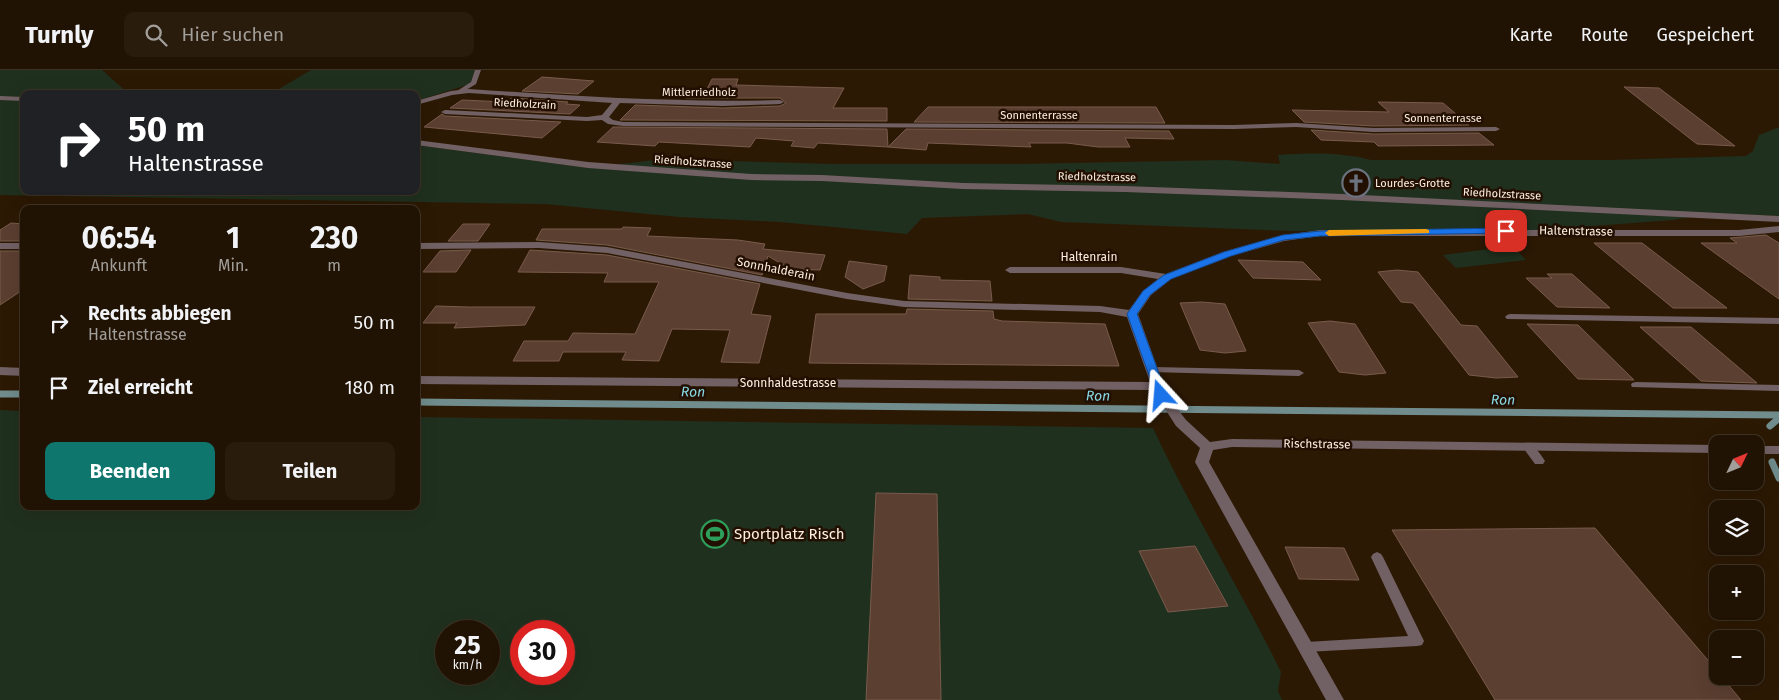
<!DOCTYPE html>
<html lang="de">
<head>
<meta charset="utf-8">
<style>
	:root { --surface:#211303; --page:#291c0d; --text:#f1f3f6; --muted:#a29e9a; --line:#3e3225; --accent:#0f766e }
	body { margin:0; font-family:"Fira Sans",sans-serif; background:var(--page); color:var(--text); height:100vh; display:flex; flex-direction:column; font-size:19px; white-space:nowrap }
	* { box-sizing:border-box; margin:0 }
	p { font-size:16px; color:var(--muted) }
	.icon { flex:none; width:28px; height:28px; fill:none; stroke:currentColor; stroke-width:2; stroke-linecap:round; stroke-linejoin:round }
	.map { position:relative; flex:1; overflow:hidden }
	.drawer { position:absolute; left:20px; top:135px; width:400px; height:305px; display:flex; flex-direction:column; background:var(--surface); border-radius:10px; box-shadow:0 5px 20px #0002,0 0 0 1px var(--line) }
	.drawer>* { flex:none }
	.hud { position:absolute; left:20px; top:20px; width:400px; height:105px; border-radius:10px; box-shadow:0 5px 20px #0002,0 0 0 1px var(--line); background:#202124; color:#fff; overflow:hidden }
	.needle { width:32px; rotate:47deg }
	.fabs { position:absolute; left:1709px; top:365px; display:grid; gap:10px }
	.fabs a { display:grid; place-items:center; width:55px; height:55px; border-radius:10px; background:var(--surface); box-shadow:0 5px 20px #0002,0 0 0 1px var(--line); font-size:25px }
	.speed { position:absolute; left:435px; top:550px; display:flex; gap:10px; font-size:25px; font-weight:700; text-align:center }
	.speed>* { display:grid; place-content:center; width:65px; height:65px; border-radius:50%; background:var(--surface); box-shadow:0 5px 20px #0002,0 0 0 1px var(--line); line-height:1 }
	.speed small { font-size:12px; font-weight:400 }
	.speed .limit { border:8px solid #d22; background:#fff; color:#111 }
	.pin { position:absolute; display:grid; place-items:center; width:42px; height:42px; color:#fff; margin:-21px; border-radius:10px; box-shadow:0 2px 8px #0006 }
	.me { position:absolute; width:55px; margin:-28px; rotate:341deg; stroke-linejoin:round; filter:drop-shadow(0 0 4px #0008) }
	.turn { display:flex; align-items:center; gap:18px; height:105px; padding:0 25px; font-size:22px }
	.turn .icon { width:65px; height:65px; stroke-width:2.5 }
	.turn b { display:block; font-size:35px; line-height:42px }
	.eta { display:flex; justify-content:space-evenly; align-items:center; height:85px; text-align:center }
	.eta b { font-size:30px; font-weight:700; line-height:35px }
	.primary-button { display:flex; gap:10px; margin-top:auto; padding:10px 25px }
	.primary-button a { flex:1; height:58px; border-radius:10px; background:var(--accent); color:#fff; font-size:20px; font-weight:700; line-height:58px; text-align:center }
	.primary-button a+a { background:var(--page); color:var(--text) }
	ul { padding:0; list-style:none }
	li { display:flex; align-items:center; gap:15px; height:65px; padding:0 25px }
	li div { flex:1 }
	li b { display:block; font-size:19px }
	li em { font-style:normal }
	header { display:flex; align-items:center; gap:30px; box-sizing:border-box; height:70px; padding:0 25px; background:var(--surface); border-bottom:1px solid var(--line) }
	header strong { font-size:24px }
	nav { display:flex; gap:28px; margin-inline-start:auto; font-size:18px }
	.search { width:350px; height:45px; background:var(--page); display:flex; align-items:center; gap:12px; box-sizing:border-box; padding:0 18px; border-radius:10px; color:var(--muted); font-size:19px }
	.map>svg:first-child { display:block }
	.green { fill:#20301e; fill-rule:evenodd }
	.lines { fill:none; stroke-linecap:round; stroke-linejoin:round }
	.stream { stroke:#708c8d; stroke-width:7 }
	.building { fill:#5b3f31; stroke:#795b4c }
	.service { fill:#726164; fill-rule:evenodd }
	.minor { fill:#726164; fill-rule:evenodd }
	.route { fill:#1a73e8; stroke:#114b97 }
	.slow { fill:#f59e0b }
	.labels { text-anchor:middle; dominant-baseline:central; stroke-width:5; stroke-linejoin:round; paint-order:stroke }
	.far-street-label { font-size:11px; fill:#fdefe2; stroke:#220f00 }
	.far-poi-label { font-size:11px; fill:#fdefe2; stroke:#220f00; text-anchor:start }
	.street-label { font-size:12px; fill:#fdefe2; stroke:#220f00 }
	.water-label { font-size:14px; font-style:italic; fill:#88d9e5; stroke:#220f00 }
	.near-poi-label { font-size:15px; fill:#fdefe2; stroke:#220f00; text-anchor:start }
</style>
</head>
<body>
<header>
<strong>Turnly</strong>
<div class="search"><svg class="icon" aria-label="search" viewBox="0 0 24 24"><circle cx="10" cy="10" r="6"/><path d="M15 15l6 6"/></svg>Hier suchen</div>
<nav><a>Karte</a><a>Route</a><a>Gespeichert</a></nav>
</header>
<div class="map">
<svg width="1779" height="630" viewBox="0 0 1779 630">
	<rect width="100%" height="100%" fill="#2c1904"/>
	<path class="green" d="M 0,0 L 102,0 L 129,24 L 24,24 L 24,28 L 0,27 Z
		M 311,0 L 475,0 L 471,12 L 467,15 L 416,31 L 416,24 L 251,24 L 258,20 L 279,19 Z
		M 0,30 L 24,30 L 24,121 L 416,121 L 416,75 L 589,98 L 663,89 L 834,94 L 1019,94 L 1226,90 L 1280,94 L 1278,85 C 1309,83 1340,82 1371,90 L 1610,90 L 1746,86 L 1753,81 L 1759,65 L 1777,58 L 1779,58 L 1779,146 L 1713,143 L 1673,150 L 1539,160 L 1292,161 L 1061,152 L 1028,144 L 922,148 L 907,164 L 780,152 L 679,147 L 545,134 L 0,125 Z
		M 1513,176 L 1526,190 L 1456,198 L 1443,185 Z
		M 0,340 L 24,341 L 24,436 L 416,436 L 416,347 L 1153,358 C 1192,442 1241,520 1281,602 L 1278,621 L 1282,630 L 0,630 ZM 446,561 L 489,561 L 489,604 L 446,604 ZM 521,561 L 564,561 L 564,604 L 521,604 Z"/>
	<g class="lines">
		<path class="stream" d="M 0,324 L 24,324
			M 416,332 L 1779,345
			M 1770,356 L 1779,348
			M 1772,392 L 1779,408"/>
	</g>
	<path class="building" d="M 542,7 L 594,11 L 578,24 L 522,21 Z
		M 712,9 L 738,9 L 736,15 L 844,18 L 833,38 L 887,38 L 887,51 L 620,50 L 635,35 L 723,38 L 780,36 L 786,33 L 780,28 L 686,28 L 691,19 L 707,19 Z
		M 1624,17 L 1659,18 L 1735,76 L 1697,74 Z
		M 512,28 L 568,32 L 566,34 L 580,35 L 570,44 L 450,38 L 462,30 L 506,32 Z
		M 1378,32 L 1443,33 L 1469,55 L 1373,56 L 1304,52 L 1292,40 L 1389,42 Z
		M 928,37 L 1156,37 L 1165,53 L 914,52 Z
		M 442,44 L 445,46 L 561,52 L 542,68 L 424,57 Z
		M 613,57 L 887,59 L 888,77 L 818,73 L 814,78 L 791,76 L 794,71 L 756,68 L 750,77 L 659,72 L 655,76 L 597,72 Z
		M 906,59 L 1169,61 L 1174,69 L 1125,68 L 1130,77 L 1098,77 L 1067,73 L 1029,73 L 1031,77 L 928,73 L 926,80 L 888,77 Z
		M 1311,60 L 1373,64 L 1479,63 L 1494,75 L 1378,76 L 1374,72 L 1321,70 Z
		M 11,153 L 24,154 L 24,171 L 0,171 L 0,160 Z
		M 463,154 L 490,154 L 478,171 L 448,171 Z
		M 623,157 L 651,158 L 647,166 L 738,170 L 765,174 L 763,179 L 825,185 L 820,200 L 790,199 L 768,186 L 762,205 L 607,175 L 536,170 L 542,159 L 622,159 Z
		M 1766,165 L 1779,173 L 1779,229 L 1701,173 L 1737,173 L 1730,168 Z
		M 1594,173 L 1642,173 L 1727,238 L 1673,238 Z
		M 471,180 L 456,202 L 423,202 L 440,181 Z
		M 530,180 L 607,185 L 760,214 L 751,244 L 771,246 L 759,293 L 721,292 L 730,260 L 672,259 L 659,291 L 622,290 L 626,282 L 563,282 L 559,291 L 513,291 L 524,271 L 568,271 L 573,263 L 635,264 L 659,212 L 604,212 L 608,203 L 518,202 Z
		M 0,181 L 24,181 L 24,219 L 0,235 Z
		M 1238,190 L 1303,192 L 1321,210 L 1253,208 Z
		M 849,191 L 887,196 L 884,211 L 863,219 L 845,207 Z
		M 1397,200 L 1418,202 L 1461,255 L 1477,256 L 1518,307 L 1496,308 L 1469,305 L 1413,233 L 1401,232 L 1378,202 Z
		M 1547,204 L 1572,204 L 1610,238 L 1557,237 L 1526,208 L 1552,208 Z
		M 910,205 L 940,207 L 940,210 L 990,211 L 992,231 L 908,229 Z
		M 1202,232 L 1225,234 L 1246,281 L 1225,283 L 1200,280 L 1180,233 Z
		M 436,236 L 468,237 L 535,237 L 525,255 L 454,258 L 457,253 L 423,253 Z
		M 907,239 L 993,241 L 994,249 L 1002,251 L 1105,254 L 1119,296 L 809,293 L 816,244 L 906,244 Z
		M 1330,251 L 1355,254 L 1386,303 L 1365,305 L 1339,302 L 1308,253 Z
		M 1527,254 L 1578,255 L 1634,310 L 1578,309 Z
		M 1640,257 L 1691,257 L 1757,313 L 1701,311 Z
		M 876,423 L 937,424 L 941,630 L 866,630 Z
		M 1595,458 L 1718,602 L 1718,606 L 1721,606 L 1741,630 L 1495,630 L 1392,460 Z
		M 1195,476 L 1228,536 L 1168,542 L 1139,481 Z
		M 1285,477 L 1344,478 L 1359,510 L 1299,509 Z"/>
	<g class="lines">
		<path class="service" d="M 475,0 L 481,0 L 476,14 L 461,23 L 457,23 L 457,21 L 471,12 Z
			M 227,20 L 230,22 L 229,23 L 199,24 Z
			M 1510,244 L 1779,248 L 1779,254 L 1507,249 L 1505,247 L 1507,245 Z
			M 1153,297 L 1299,300 L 1304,303 L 1299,306 L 1150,302 L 1148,300 Z
			M 1636,312 L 1779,315 L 1779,321 L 1632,317 L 1631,315 L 1632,313 Z
			M 1528,374 C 1535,375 1541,385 1545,391 L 1543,394 L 1535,394 L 1524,379 L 1523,377 L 1524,375 Z
			M 1377,482 L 1381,484 L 1383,487 L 1424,571 L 1422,575 L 1417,576 L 1306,582 L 1301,581 L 1299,577 L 1301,573 L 1306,572 L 1408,566 L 1371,487 L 1373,484 Z"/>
		<path class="minor" d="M 469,19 C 573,26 676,33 780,30 L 784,32 L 780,34 L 723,36 L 620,33 L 609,47 L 613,50 L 623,52 L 1234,55 L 1296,53 L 1373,58 L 1496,57 L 1500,59 L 1496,61 L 1373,62 L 1296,57 L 1234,59 L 623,56 L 608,54 L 602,50 L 587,51 L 445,44 L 441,42 L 445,40 L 587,47 L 602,45 L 612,33 L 469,23 L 452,25 L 416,35 L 416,31 L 451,21 Z
			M 0,26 L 24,27 L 24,31 L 0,30 Z
			M 416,70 L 588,92 L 751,104 L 822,105 L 963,113 L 1125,116 L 1342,124 L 1779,146 L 1779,152 L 1342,130 L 1125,122 L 963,119 L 822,111 L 751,110 L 588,98 L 416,75 Z
			M 1779,156 L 1779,162 L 1739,166 L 1320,166 L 1284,171 L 1231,186 L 1171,209 L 1151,225 L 1138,244 L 1167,325 L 1186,350 L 1210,372 L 1232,369 L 1718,375 L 1718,383 L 1232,377 L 1213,380 L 1209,392 L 1344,630 L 1326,630 L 1195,392 L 1200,378 L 1176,356 L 1153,320 L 416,314 L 416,306 L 1150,312 L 1127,247 L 1100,242 L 904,237 L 847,229 L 607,183 L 539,178 L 416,179 L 416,173 L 539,172 L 607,177 L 847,223 L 904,231 L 1100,236 L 1129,240 L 1143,221 L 1158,209 L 1121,203 L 1010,203 L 1005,200 L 1010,197 L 1121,197 L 1166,204 L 1223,182 L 1279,166 L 1320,160 L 1739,160 Z
			M 0,173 L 24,173 L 24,179 L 0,179 Z
			M 0,297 L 24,298 L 24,306 L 0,305 Z
			M 1755,376 L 1779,376 L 1779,384 L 1755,384 Z"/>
	</g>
	<path class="route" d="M 1506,158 L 1510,161 L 1509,163 L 1320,166 L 1284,170 L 1231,186 L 1171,209 L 1150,225 L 1137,244 L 1167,325 L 1161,328 L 1156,325 L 1127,244 L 1143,221 L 1164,205 L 1224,182 L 1283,165 L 1320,161 Z"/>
	<path class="slow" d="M 1426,159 L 1429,160 L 1429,163 L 1329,166 L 1325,163 L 1329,160 Z"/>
	<defs>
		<g id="church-ring" transform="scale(1.4375)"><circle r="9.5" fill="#220f00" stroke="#6b7280" stroke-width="1.5"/><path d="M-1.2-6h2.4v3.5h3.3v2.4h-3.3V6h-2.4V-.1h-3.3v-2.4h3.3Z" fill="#6b7280"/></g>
		<g id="stadium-ring" transform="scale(1.4375)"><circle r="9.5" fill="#220f00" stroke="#2e9e5b" stroke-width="1.5"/><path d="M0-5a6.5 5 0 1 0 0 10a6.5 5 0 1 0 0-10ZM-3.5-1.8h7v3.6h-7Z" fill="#2e9e5b"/></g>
	</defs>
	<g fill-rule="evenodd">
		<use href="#church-ring" x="1356" y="113"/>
		<use href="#stadium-ring" x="715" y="464"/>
	</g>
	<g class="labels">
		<g class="far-street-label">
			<text x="699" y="22">Mittlerriedholz</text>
			<text transform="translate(525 34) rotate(3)">Riedholzrain</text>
			<text x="1039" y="45">Sonnenterrasse</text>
			<text x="1443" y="48">Sonnenterrasse</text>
			<text transform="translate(693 92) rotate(4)">Riedholzstrasse</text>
			<text transform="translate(1097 107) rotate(1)">Riedholzstrasse</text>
			<text transform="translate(1502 124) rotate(3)">Riedholzstrasse</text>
		</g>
		<g class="far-poi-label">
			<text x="1375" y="113">Lourdes-Grotte</text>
		</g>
		<g class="street-label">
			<text transform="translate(1576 161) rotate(1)">Haltenstrasse</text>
			<text x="1089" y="187">Haltenrain</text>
			<text transform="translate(776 199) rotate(11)">Sonnhalderain</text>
			<text x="788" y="313">Sonnhaldestrasse</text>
			<text transform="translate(1317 374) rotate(1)">Rischstrasse</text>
		</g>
		<g class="water-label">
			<text transform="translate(693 322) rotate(1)">Ron</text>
			<text transform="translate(1098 326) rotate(1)">Ron</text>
			<text transform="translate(1503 330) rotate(1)">Ron</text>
		</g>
		<g class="near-poi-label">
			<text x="734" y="464">Sportplatz Risch</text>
		</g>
	</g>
</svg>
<div class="fabs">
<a><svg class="needle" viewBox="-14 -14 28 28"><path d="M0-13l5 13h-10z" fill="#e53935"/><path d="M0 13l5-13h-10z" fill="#a29e9a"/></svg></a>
<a><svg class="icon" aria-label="layers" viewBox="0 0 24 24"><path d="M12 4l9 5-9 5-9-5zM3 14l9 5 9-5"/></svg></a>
<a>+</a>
<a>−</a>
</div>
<div class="speed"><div>25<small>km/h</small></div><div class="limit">30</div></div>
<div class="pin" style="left:1506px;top:161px;background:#d93025"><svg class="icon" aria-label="arrive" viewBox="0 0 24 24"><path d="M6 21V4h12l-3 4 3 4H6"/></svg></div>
<svg class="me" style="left:1161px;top:325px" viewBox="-20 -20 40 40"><path d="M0-17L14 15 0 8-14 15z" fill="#1a73e8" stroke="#fff" stroke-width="4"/></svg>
<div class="hud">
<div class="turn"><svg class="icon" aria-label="right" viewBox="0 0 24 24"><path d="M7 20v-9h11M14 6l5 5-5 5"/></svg><div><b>50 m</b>Haltenstrasse</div></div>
</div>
<section class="drawer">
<div class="eta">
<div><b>06:54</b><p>Ankunft</p></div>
<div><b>1</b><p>Min.</p></div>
<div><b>230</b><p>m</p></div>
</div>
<ul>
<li><svg class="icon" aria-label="right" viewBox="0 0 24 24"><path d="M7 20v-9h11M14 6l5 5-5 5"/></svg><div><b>Rechts abbiegen</b><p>Haltenstrasse</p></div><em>50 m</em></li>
<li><svg class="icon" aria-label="arrive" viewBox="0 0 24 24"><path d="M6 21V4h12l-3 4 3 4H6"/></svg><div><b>Ziel erreicht</b></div><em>180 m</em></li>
</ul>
<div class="primary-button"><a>Beenden</a><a>Teilen</a></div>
</section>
</div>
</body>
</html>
